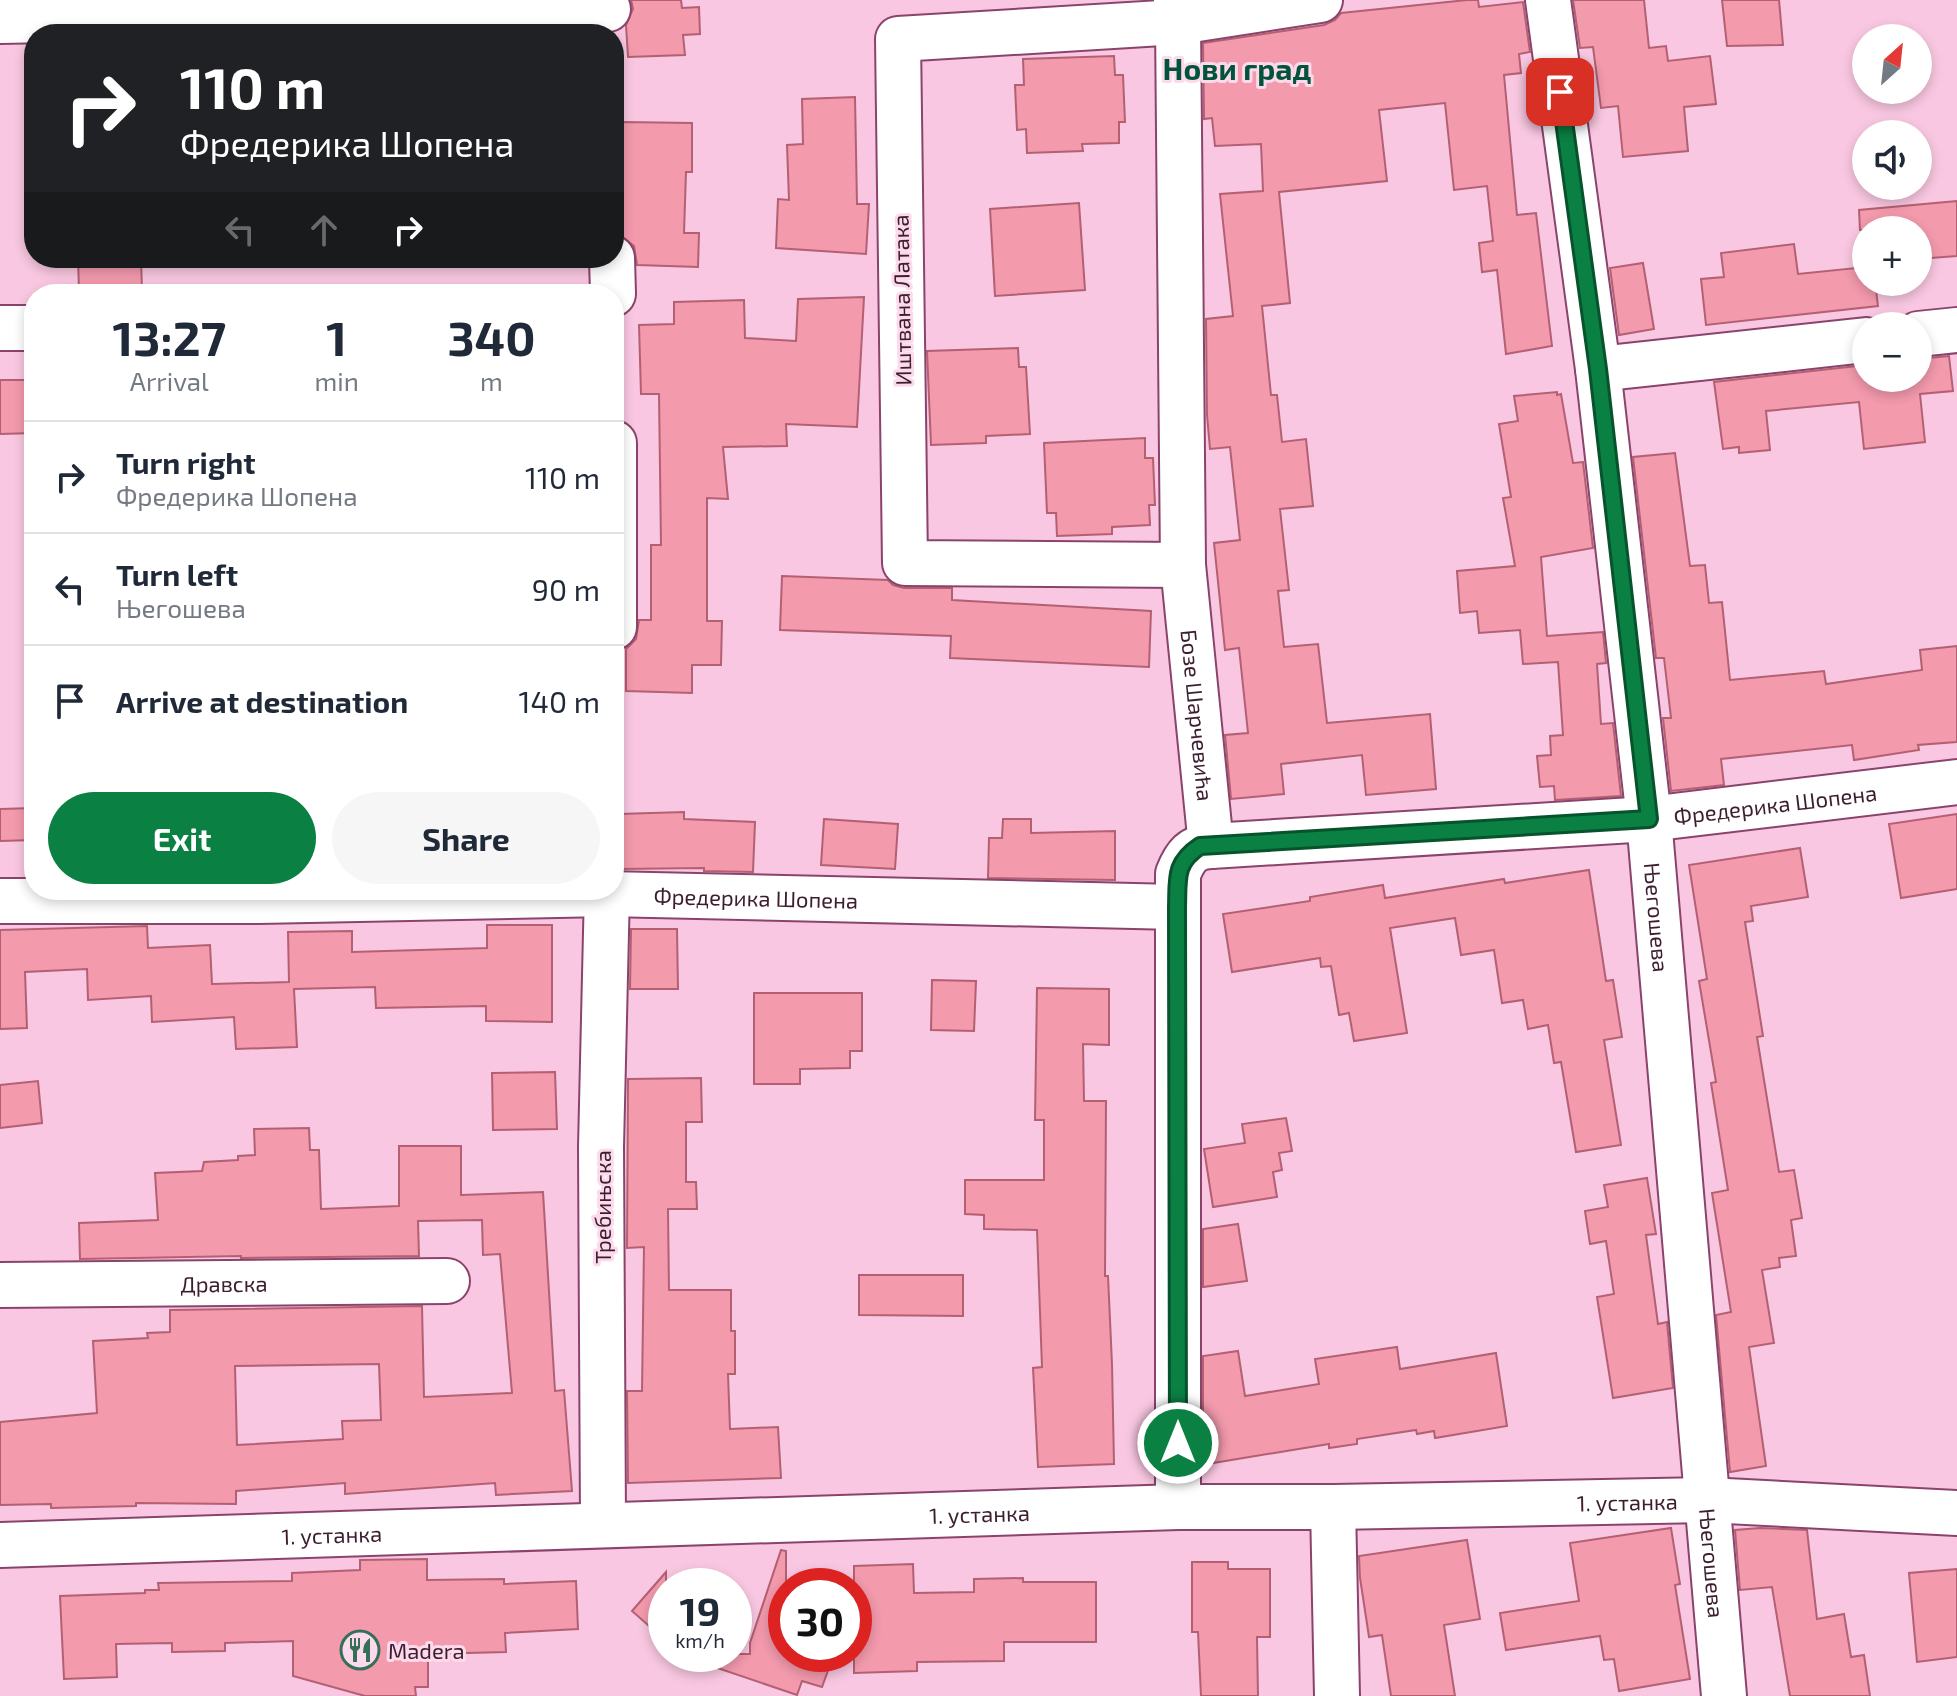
<!DOCTYPE html>
<html lang="en">
<head>
<meta charset="utf-8">
<style>
	:root { --surface:#fff; --page:#f6f6f7; --text:#1f2937; --muted:#747a83; --line:#e0e1e3; --accent:#0b8043 }
	body { margin:0; font-family:"Exo 2",sans-serif; background:var(--page); color:var(--text); height:100vh; display:flex; flex-direction:column; font-size:30px; white-space:nowrap }
	* { box-sizing:border-box; margin:0 }
	p { font-size:26px; color:var(--muted) }
	.icon { flex:none; width:44px; height:44px; fill:none; stroke:currentColor; stroke-width:2; stroke-linecap:round; stroke-linejoin:round }
	.map { position:relative; flex:1; overflow:hidden }
	.sheet { position:absolute; left:24px; top:284px; width:600px; height:616px; display:flex; flex-direction:column; background:var(--surface); border-radius:32px; box-shadow:0 4px 12px #0003 }
	.sheet>* { flex:none }
	.hud { position:absolute; left:24px; top:24px; width:600px; height:244px; border-radius:32px; box-shadow:0 4px 12px #0003; background:#202124; color:#fff; overflow:hidden }
	.needle { width:52px; rotate:27deg }
	.tools { position:absolute; left:1852px; top:24px; display:grid; gap:16px }
	.tools a { display:grid; place-items:center; width:80px; height:80px; border-radius:50%; background:var(--surface); box-shadow:0 4px 12px #0003; font-size:40px }
	.speed { position:absolute; left:648px; top:1568px; display:flex; gap:16px; font-size:40px; font-weight:700; text-align:center }
	.speed>* { display:grid; place-content:center; width:104px; height:104px; border-radius:50%; background:var(--surface); box-shadow:0 4px 12px #0003; line-height:1 }
	.speed small { font-size:20px; font-weight:400 }
	.speed .limit { border:12px solid #d22; background:#fff; color:#111 }
	.pin { position:absolute; display:grid; place-items:center; width:68px; height:68px; color:#fff; margin:-34px; border-radius:16px; box-shadow:0 4px 12px #0006 }
	.me { position:absolute; width:88px; margin:-44px; rotate:0deg; stroke-linejoin:round; filter:drop-shadow(0 0 6px #0008) }
	.turn { display:flex; align-items:center; gap:28px; height:168px; padding:0 24px; font-size:36px }
	.turn .icon { width:104px; height:104px; stroke-width:2.5 }
	.turn b { display:block; font-size:56px; line-height:68px }
	.lanes { display:flex; align-items:center; height:76px; padding:0 24px; background:#0003; justify-content:center; gap:40px; direction:ltr }
	.lanes .off { opacity:.35 }
	.eta { display:flex; justify-content:space-evenly; align-items:center; height:136px; text-align:center }
	.eta b { font-size:48px; font-weight:700; line-height:56px }
	.primary-button { display:flex; gap:16px; margin-top:auto; padding:16px 24px }
	.primary-button a { flex:1; height:92px; border-radius:48px; background:var(--accent); color:#fff; font-size:32px; font-weight:700; line-height:92px; text-align:center }
	.primary-button a+a { background:var(--page); color:var(--text) }
	ul { padding:0; list-style:none }
	li { display:flex; align-items:center; gap:24px; height:112px; padding:0 24px; border-top:2px solid var(--line) }
	li div { flex:1 }
	li b { display:block; font-size:30px }
	li em { font-style:normal }
	.map>svg:first-child { display:block }
	.building { fill:#f39aad; stroke:#b36073; stroke-width:2; fill-rule:evenodd }
	.lines { fill:none; stroke-linecap:round; stroke-linejoin:round }
	.minor-casing { stroke:#8a446c; stroke-width:48 }
	.minor { stroke:#fff; stroke-width:44 }
	.route-casing { stroke:#07532c; stroke-width:20 }
	.route { stroke:#0b8043; stroke-width:14 }
	.labels { text-anchor:middle; dominant-baseline:central; stroke-width:6; stroke-linejoin:round; paint-order:stroke }
	.street-label { font-size:22px; fill:#3c1e2f; stroke:#fcdaeb }
	.poi-label { font-size:22px; fill:#3c1e2f; stroke:#fcdaeb; text-anchor:start }
	.district-label { font-size:30px; font-weight:bold; fill:#02533c; stroke:#fcdaeb }
</style>
</head>
<body>
<div class="map">
<svg width="1957" height="1696" viewBox="0 0 1957 1696">
	<rect width="100%" height="100%" fill="#f9c7e1"/>
	<path class="building" d="M 631,0 L 681,0 L 682,8 L 699,7 L 700,34 L 683,35 L 685,55 L 628,57 L 626,25 L 633,9 Z
		M 1467,0 L 1478,0 L 1479,7 L 1523,2 L 1530,52 L 1519,54 L 1521,73 L 1504,75 L 1517,215 L 1536,213 L 1552,346 L 1506,354 L 1497,270 L 1482,272 L 1479,243 L 1493,241 L 1487,186 L 1454,190 L 1445,103 L 1379,110 L 1387,181 L 1279,192 L 1290,303 L 1262,306 L 1271,395 L 1277,395 L 1282,442 L 1306,439 L 1313,506 L 1280,509 L 1289,590 L 1278,591 L 1284,647 L 1318,644 L 1327,723 L 1430,714 L 1436,789 L 1366,795 L 1362,755 L 1281,764 L 1284,794 L 1231,799 L 1225,735 L 1248,733 L 1239,648 L 1225,650 L 1214,543 L 1240,540 L 1230,447 L 1210,449 L 1207,415 L 1206,319 L 1233,316 L 1220,194 L 1263,191 L 1261,144 L 1215,146 L 1212,118 L 1204,119 L 1203,43 L 1324,25 L 1335,20 L 1341,13 Z
		M 1573,0 L 1644,0 L 1649,48 L 1666,46 L 1668,61 L 1710,56 L 1716,104 L 1684,107 L 1688,151 L 1623,157 L 1618,106 L 1601,108 L 1593,47 L 1580,48 Z
		M 1722,0 L 1779,0 L 1783,45 L 1727,46 Z
		M 1114,56 L 1115,75 L 1123,75 L 1125,122 L 1119,122 L 1119,143 L 1082,144 L 1083,151 L 1027,153 L 1026,129 L 1017,130 L 1015,85 L 1024,85 L 1023,59 Z
		M 855,97 L 857,204 L 869,204 L 866,254 L 776,248 L 778,199 L 789,200 L 787,145 L 803,144 L 802,99 Z
		M 622,122 L 692,123 L 692,172 L 686,172 L 684,233 L 699,233 L 698,267 L 637,265 L 634,246 L 620,235 Z
		M 1957,201 L 1957,256 L 1918,259 L 1918,230 L 1860,230 L 1859,210 Z
		M 1079,203 L 1085,290 L 995,296 L 990,209 Z
		M 1794,244 L 1798,274 L 1866,267 L 1866,282 L 1875,282 L 1878,306 L 1706,325 L 1701,279 L 1724,277 L 1721,253 Z
		M 78,258 L 141,258 L 142,290 L 79,291 Z
		M 1643,263 L 1654,329 L 1619,335 L 1610,268 Z
		M 864,297 L 857,427 L 786,424 L 787,446 L 723,447 L 728,499 L 707,498 L 707,621 L 722,621 L 721,665 L 692,665 L 692,693 L 626,691 L 626,649 L 636,639 L 639,620 L 651,620 L 651,545 L 661,545 L 659,394 L 641,394 L 639,325 L 674,324 L 674,302 L 744,300 L 745,338 L 796,341 L 798,299 Z
		M 1018,348 L 1019,367 L 1026,367 L 1030,434 L 986,436 L 986,443 L 931,445 L 927,351 Z
		M 1949,356 L 1953,391 L 1920,394 L 1925,442 L 1864,449 L 1859,402 L 1766,411 L 1770,450 L 1739,453 L 1739,447 L 1723,449 L 1714,382 L 1866,365 L 1866,378 L 1918,380 L 1918,359 Z
		M 0,380 L 34,380 L 34,433 L 0,434 Z
		M 1557,392 L 1557,395 L 1561,394 L 1573,463 L 1583,462 L 1593,548 L 1541,557 L 1547,636 L 1603,632 L 1606,663 L 1597,664 L 1601,724 L 1613,723 L 1621,796 L 1555,800 L 1554,786 L 1540,787 L 1537,756 L 1551,755 L 1550,736 L 1563,735 L 1558,662 L 1523,664 L 1520,630 L 1479,633 L 1477,611 L 1460,613 L 1457,571 L 1515,566 L 1503,498 L 1511,497 L 1499,424 L 1518,421 L 1514,396 Z
		M 1145,438 L 1145,458 L 1153,458 L 1155,505 L 1149,505 L 1150,525 L 1112,527 L 1112,534 L 1057,536 L 1056,513 L 1047,513 L 1044,443 Z
		M 1675,453 L 1690,566 L 1705,565 L 1709,603 L 1722,602 L 1730,680 L 1824,671 L 1826,684 L 1922,670 L 1920,650 L 1957,646 L 1957,742 L 1918,745 L 1919,750 L 1854,760 L 1852,745 L 1721,759 L 1724,785 L 1671,791 L 1663,718 L 1671,718 L 1664,658 L 1656,658 L 1633,457 Z
		M 782,576 L 888,580 L 893,585 L 904,588 L 952,588 L 952,600 L 1151,611 L 1149,667 L 950,658 L 951,636 L 780,630 Z
		M 34,808 L 34,840 L 0,841 L 0,809 Z
		M 684,812 L 684,819 L 755,822 L 753,872 L 704,871 L 704,868 L 620,869 L 619,814 Z
		M 1957,814 L 1957,889 L 1901,898 L 1889,824 Z
		M 824,819 L 898,824 L 895,869 L 821,865 Z
		M 1003,819 L 1031,819 L 1031,833 L 1115,831 L 1115,880 L 988,878 L 989,838 L 1002,838 Z
		M 1800,848 L 1808,897 L 1751,906 L 1753,921 L 1745,922 L 1763,1036 L 1757,1037 L 1779,1172 L 1794,1170 L 1802,1218 L 1791,1220 L 1796,1256 L 1779,1258 L 1780,1267 L 1762,1270 L 1774,1343 L 1749,1347 L 1766,1466 L 1730,1472 L 1716,1315 L 1731,1312 L 1712,1193 L 1728,1190 L 1711,1083 L 1716,1082 L 1699,981 L 1707,979 L 1689,865 Z
		M 1589,870 L 1606,981 L 1613,980 L 1622,1037 L 1604,1040 L 1621,1145 L 1576,1152 L 1561,1062 L 1554,1063 L 1548,1025 L 1528,1029 L 1523,1000 L 1502,1003 L 1494,950 L 1461,955 L 1455,918 L 1390,928 L 1407,1033 L 1354,1041 L 1349,1013 L 1339,1015 L 1331,966 L 1321,967 L 1320,958 L 1232,972 L 1223,914 L 1310,901 L 1310,897 L 1383,885 L 1385,898 L 1504,879 L 1505,883 Z
		M 487,925 L 552,925 L 552,1022 L 486,1021 L 486,1006 L 376,1008 L 375,987 L 294,989 L 297,1047 L 236,1049 L 234,1017 L 152,1022 L 151,996 L 88,1000 L 87,969 L 25,972 L 27,1028 L 0,1029 L 0,930 L 147,926 L 148,948 L 210,945 L 212,984 L 289,982 L 288,932 L 352,931 L 352,952 L 487,948 Z
		M 631,929 L 677,929 L 678,989 L 630,989 Z
		M 932,980 L 976,981 L 974,1031 L 931,1030 Z
		M 1037,988 L 1109,989 L 1109,1045 L 1083,1044 L 1084,1101 L 1106,1101 L 1105,1276 L 1108,1276 L 1112,1364 L 1114,1464 L 1038,1467 L 1033,1368 L 1042,1367 L 1037,1230 L 984,1229 L 984,1215 L 965,1214 L 965,1180 L 1044,1180 L 1044,1120 L 1035,1120 Z
		M 754,993 L 862,993 L 862,1051 L 850,1051 L 850,1068 L 800,1069 L 800,1084 L 754,1084 Z
		M 555,1072 L 557,1129 L 493,1130 L 492,1073 Z
		M 701,1078 L 702,1122 L 686,1122 L 686,1182 L 696,1182 L 697,1209 L 668,1209 L 669,1290 L 731,1290 L 731,1331 L 735,1331 L 735,1374 L 728,1374 L 730,1429 L 778,1427 L 781,1478 L 628,1483 L 627,1391 L 642,1391 L 644,1247 L 627,1248 L 628,1079 Z
		M 38,1081 L 42,1123 L 0,1128 L 0,1085 Z
		M 1286,1118 L 1292,1151 L 1279,1153 L 1282,1170 L 1273,1172 L 1277,1197 L 1213,1207 L 1204,1149 L 1245,1143 L 1242,1124 Z
		M 309,1128 L 310,1150 L 319,1150 L 321,1209 L 399,1206 L 399,1146 L 461,1146 L 461,1195 L 543,1192 L 555,1391 L 564,1390 L 572,1491 L 496,1495 L 495,1483 L 345,1494 L 345,1483 L 236,1491 L 236,1504 L 136,1503 L 136,1506 L 51,1508 L 51,1504 L 0,1505 L 0,1422 L 97,1413 L 93,1341 L 148,1338 L 147,1333 L 170,1332 L 170,1310 L 422,1306 L 424,1397 L 512,1393 L 500,1254 L 483,1255 L 482,1220 L 418,1221 L 419,1256 L 241,1258 L 241,1256 L 80,1259 L 79,1223 L 158,1220 L 155,1173 L 202,1171 L 204,1162 L 238,1160 L 238,1156 L 255,1155 L 254,1129 ZM 379,1364 L 381,1420 L 342,1421 L 343,1439 L 237,1445 L 235,1366 Z
		M 1647,1178 L 1656,1234 L 1646,1235 L 1658,1324 L 1667,1322 L 1673,1388 L 1613,1398 L 1597,1297 L 1614,1294 L 1606,1241 L 1590,1244 L 1585,1211 L 1608,1207 L 1604,1185 Z
		M 1238,1224 L 1247,1281 L 1203,1287 L 1203,1229 Z
		M 859,1275 L 963,1275 L 963,1316 L 859,1315 Z
		M 1397,1347 L 1400,1369 L 1496,1353 L 1507,1426 L 1435,1438 L 1434,1431 L 1417,1434 L 1416,1430 L 1357,1439 L 1357,1444 L 1329,1448 L 1329,1444 L 1213,1463 L 1206,1422 L 1203,1422 L 1203,1356 L 1238,1351 L 1245,1396 L 1319,1384 L 1315,1359 Z
		M 1671,1528 L 1680,1584 L 1675,1585 L 1690,1679 L 1619,1691 L 1614,1659 L 1604,1660 L 1600,1636 L 1506,1650 L 1500,1613 L 1579,1601 L 1570,1543 Z
		M 1760,1528 L 1807,1530 L 1817,1619 L 1844,1614 L 1851,1657 L 1864,1655 L 1870,1696 L 1790,1696 L 1772,1587 L 1740,1590 L 1735,1530 Z
		M 1467,1540 L 1480,1619 L 1444,1625 L 1455,1696 L 1391,1696 L 1382,1635 L 1369,1637 L 1360,1578 L 1359,1556 Z
		M 781,1550 L 786,1551 L 786,1654 L 834,1654 L 822,1687 L 802,1681 L 797,1695 L 691,1659 L 692,1654 L 750,1654 L 750,1643 Z
		M 427,1559 L 427,1580 L 504,1579 L 504,1584 L 576,1581 L 578,1629 L 505,1633 L 506,1652 L 428,1654 L 428,1687 L 415,1687 L 416,1696 L 365,1696 L 293,1676 L 293,1641 L 225,1643 L 225,1651 L 172,1652 L 172,1643 L 116,1644 L 117,1677 L 64,1679 L 60,1596 L 145,1593 L 145,1590 L 159,1590 L 158,1583 L 292,1581 L 292,1573 L 360,1570 L 360,1560 Z
		M 1192,1562 L 1228,1562 L 1228,1569 L 1270,1569 L 1270,1637 L 1257,1637 L 1258,1696 L 1201,1696 L 1198,1632 L 1192,1632 Z
		M 913,1564 L 914,1593 L 974,1592 L 974,1579 L 1023,1578 L 1023,1582 L 1096,1582 L 1096,1642 L 1004,1642 L 1004,1661 L 917,1662 L 917,1671 L 854,1673 L 854,1566 Z
		M 1957,1569 L 1957,1657 L 1917,1662 L 1909,1573 Z
		M 666,1572 L 666,1641 L 632,1611 Z"/>
	<g class="lines">
		<g class="minor-casing">
			<g id="minor">
				<path id="s1" d="M 1176,0 L 1178,22 L 1183,565 L 1211,846 C 1192,847 1185,856 1178,874 L 1178,1507"/>
				<path id="s2" d="M 1548,0 L 1598,369 L 1649,819 L 1724,1696"/>
				<path d="M 0,21 L 608,9"/>
				<path d="M 612,258 L 613,294"/>
				<path d="M 0,328 L 34,328"/>
				<path d="M 1918,334 L 1957,330"/>
				<path d="M 1598,369 L 1866,340"/>
				<path d="M 614,443 L 614,627"/>
				<path d="M 1183,565 L 905,563 L 898,39 L 1178,22 L 1320,0"/>
				<path id="s3" d="M 1211,846 L 1649,819 L 1957,782"/>
				<path id="s4" d="M 0,901 L 259,901 L 607,894 L 1177,907"/>
				<path id="s5" d="M 0,1285 L 447,1281"/>
				<path d="M 1333,1507 L 1337,1696"/>
				<path d="M 603,1523 L 601,1147 L 607,890"/>
				<path id="s6" d="M 0,1545 L 1178,1507 L 1333,1507 L 1707,1500 L 1957,1513"/>
			</g>
		</g>
		<use href="#minor" class="minor"/>
	</g>
	<g class="lines">
		<g class="route-casing">
			<path id="route" d="M 1178,1443 L 1177,907 C 1178,879 1174,863 1200,846 L 1649,819 L 1598,369 L 1560,92"/>
		</g>
		<use href="#route" class="route"/>
	</g>
	<defs>
		<g id="restaurant-ring" transform="scale(2)"><circle r="9.5" fill="#fcdaeb" stroke="#346f59" stroke-width="1.5"/><path d="M-5-6h1v4h1v-4h1v4h1v-4h1v5L-1.5 .5V6h-2V.5L-5-1ZM5-6V6H3V1.5H1.5Q1.5-4 5-6Z" fill="#346f59"/></g>
	</defs>
	<g fill-rule="evenodd">
		<use href="#restaurant-ring" x="360" y="1650"/>
	</g>
	<g class="labels">
		<g class="street-label">
			<text transform="translate(901 300) rotate(-91)">Иштвана Латака</text>
			<text stroke="none"><textPath href="#s1" startOffset="716">Бозе Шарчевића</textPath></text>
			<text stroke="none"><textPath href="#s3" startOffset="566">Фредерика Шопена</textPath></text>
			<text stroke="none"><textPath href="#s4" startOffset="756">Фредерика Шопена</textPath></text>
			<text stroke="none"><textPath href="#s2" startOffset="924">Његошева</textPath></text>
			<text transform="translate(602 1207) rotate(-90)">Требињска</text>
			<text stroke="none"><textPath href="#s5" startOffset="224">Дравска</textPath></text>
			<text stroke="none"><textPath href="#s6" startOffset="1628">1. устанка</textPath></text>
			<text stroke="none"><textPath href="#s6" startOffset="980">1. устанка</textPath></text>
			<text stroke="none"><textPath href="#s6" startOffset="332">1. устанка</textPath></text>
			<text stroke="none"><textPath href="#s2" startOffset="1572">Његошева</textPath></text>
		</g>
		<g class="poi-label">
			<text x="388" y="1650">Madera</text>
		</g>
		<g class="district-label">
			<text x="1237" y="68">Нови град</text>
		</g>
	</g>
</svg>
<div class="tools">
<a><svg class="needle" viewBox="-14 -14 28 28"><path d="M0-13l5 13h-10z" fill="#e53935"/><path d="M0 13l5-13h-10z" fill="#747a83"/></svg></a>
<a><svg class="icon" aria-label="sound" viewBox="0 0 24 24"><path d="M4 9h4l5-4v14l-5-4H4zM17 9q2 3 0 6"/></svg></a>
<a>+</a>
<a>−</a>
</div>
<div class="speed"><div>19<small>km/h</small></div><div class="limit">30</div></div>
<div class="pin" style="left:1560px;top:92px;background:#d93025"><svg class="icon" aria-label="arrive" viewBox="0 0 24 24"><path d="M6 21V4h12l-3 4 3 4H6"/></svg></div>
<svg class="me" style="left:1178px;top:1443px" viewBox="-20 -20 40 40"><circle r="17" fill="#0b8043" stroke="#fff" stroke-width="3"/><path d="M0-11L8 9 0 5-8 9z" fill="#fff"/></svg>
<div class="hud">
<div class="turn"><svg class="icon" aria-label="right" viewBox="0 0 24 24"><path d="M7 20v-9h11M14 6l5 5-5 5"/></svg><div><b>110 m</b>Фредерика Шопена</div></div>
<div class="lanes"><svg class="icon off" aria-label="left" viewBox="0 0 24 24"><path d="M17 20v-9H6M10 6l-5 5 5 5"/></svg><svg class="icon off" aria-label="ahead" viewBox="0 0 24 24"><path d="M12 20V5M6 11l6-6 6 6"/></svg><svg class="icon" aria-label="right" viewBox="0 0 24 24"><path d="M7 20v-9h11M14 6l5 5-5 5"/></svg></div>
</div>
<section class="sheet">
<div class="eta">
<div><b>13:27</b><p>Arrival</p></div>
<div><b>1</b><p>min</p></div>
<div><b>340</b><p>m</p></div>
</div>
<ul>
<li><svg class="icon" aria-label="right" viewBox="0 0 24 24"><path d="M7 20v-9h11M14 6l5 5-5 5"/></svg><div><b>Turn right</b><p>Фредерика Шопена</p></div><em>110 m</em></li>
<li><svg class="icon" aria-label="left" viewBox="0 0 24 24"><path d="M17 20v-9H6M10 6l-5 5 5 5"/></svg><div><b>Turn left</b><p>Његошева</p></div><em>90 m</em></li>
<li><svg class="icon" aria-label="arrive" viewBox="0 0 24 24"><path d="M6 21V4h12l-3 4 3 4H6"/></svg><div><b>Arrive at destination</b></div><em>140 m</em></li>
</ul>
<div class="primary-button"><a>Exit</a><a>Share</a></div>
</section>
</div>
</body>
</html>
